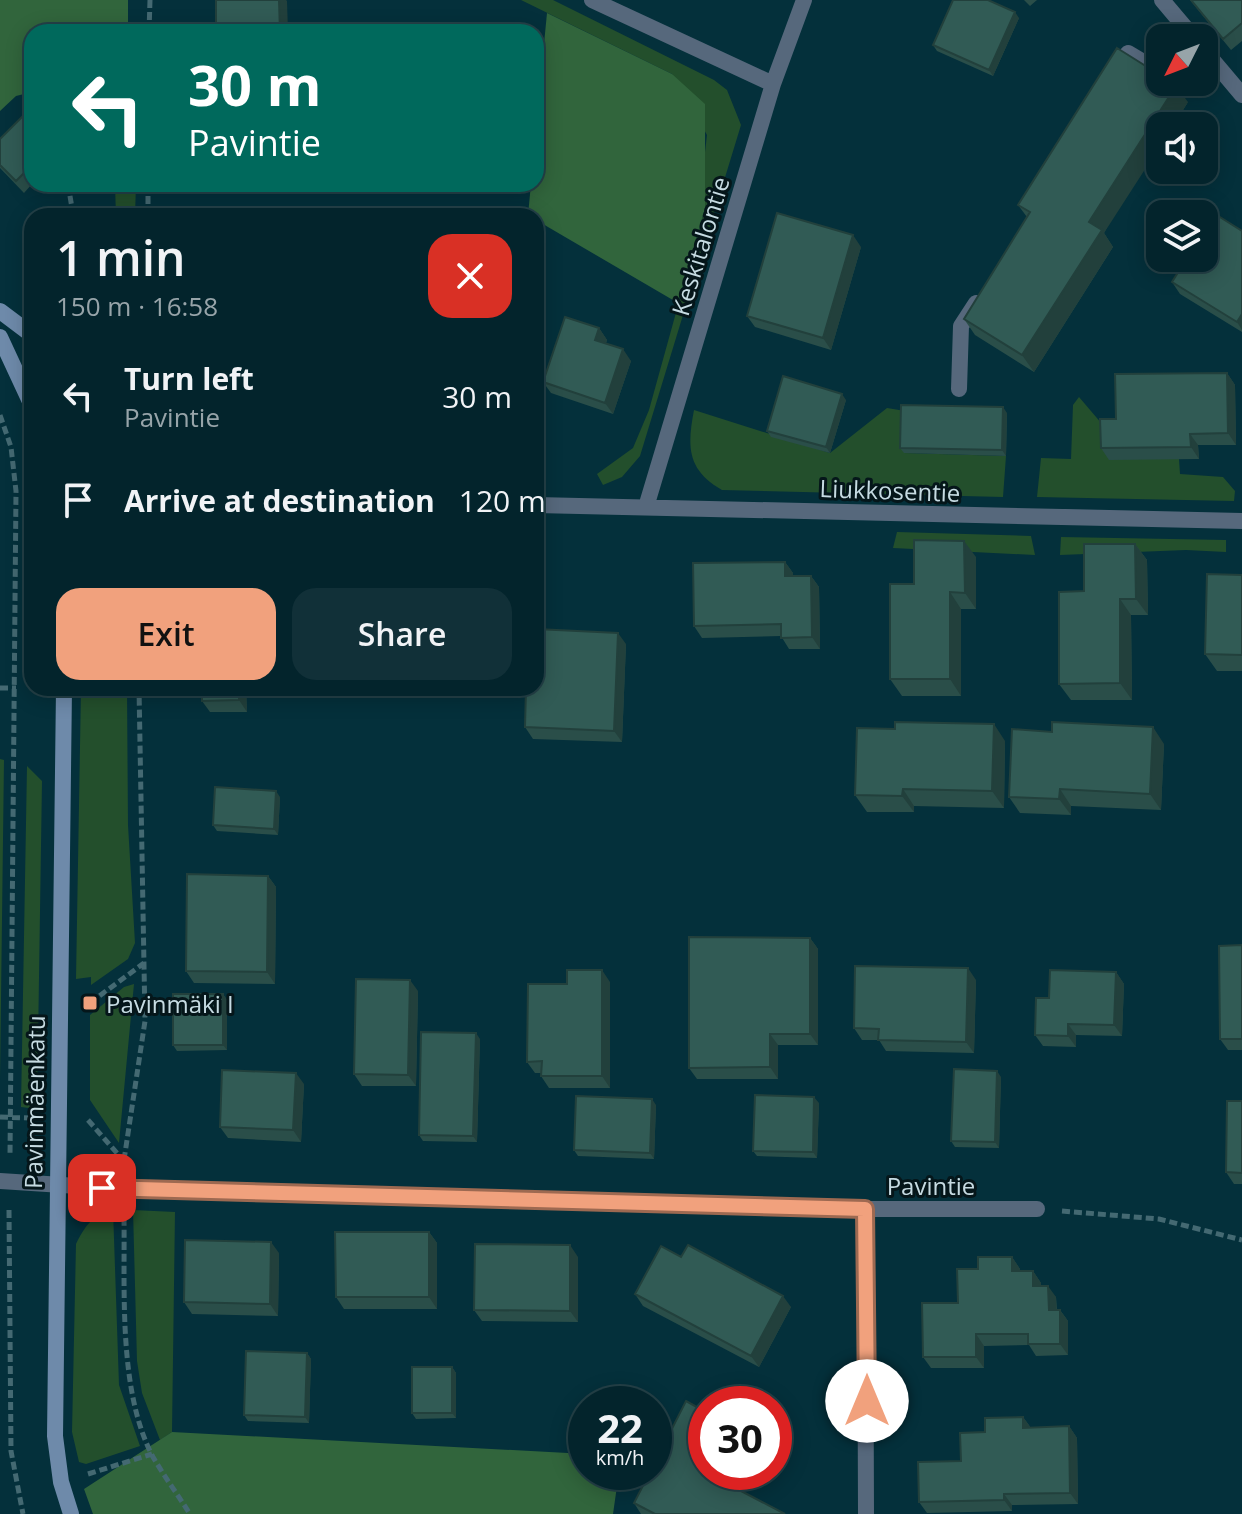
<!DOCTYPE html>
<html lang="en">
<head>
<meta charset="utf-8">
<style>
	:root { --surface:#03242c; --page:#113038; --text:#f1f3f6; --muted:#97a4a9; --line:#244148; --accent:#f1a17d }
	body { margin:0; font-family:"Open Sans",sans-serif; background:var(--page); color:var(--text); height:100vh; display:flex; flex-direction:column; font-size:30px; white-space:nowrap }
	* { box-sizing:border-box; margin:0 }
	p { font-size:26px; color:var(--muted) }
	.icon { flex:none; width:44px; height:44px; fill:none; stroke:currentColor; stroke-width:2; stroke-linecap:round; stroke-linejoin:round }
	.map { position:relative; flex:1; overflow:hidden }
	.sheet { position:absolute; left:24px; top:208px; width:520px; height:488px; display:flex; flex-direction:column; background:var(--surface); border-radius:24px; box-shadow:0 4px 20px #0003,0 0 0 2px var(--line) }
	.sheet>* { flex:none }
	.guide { position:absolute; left:24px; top:24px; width:520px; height:168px; border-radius:24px; box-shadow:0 4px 20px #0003,0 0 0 2px var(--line); background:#00695c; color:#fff; overflow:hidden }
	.needle { width:52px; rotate:228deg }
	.buttons { position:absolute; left:1146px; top:24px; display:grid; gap:16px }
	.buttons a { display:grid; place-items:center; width:72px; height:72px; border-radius:16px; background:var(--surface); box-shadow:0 4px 20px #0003,0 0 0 2px var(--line); font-size:40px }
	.speed { position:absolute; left:568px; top:1386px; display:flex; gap:16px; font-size:40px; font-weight:700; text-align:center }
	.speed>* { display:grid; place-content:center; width:104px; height:104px; border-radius:50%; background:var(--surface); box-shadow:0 4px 20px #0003,0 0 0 2px var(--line); line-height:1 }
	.speed small { font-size:20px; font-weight:400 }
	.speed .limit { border:12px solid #d22; background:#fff; color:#111 }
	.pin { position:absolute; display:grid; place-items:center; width:68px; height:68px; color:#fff; margin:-34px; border-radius:16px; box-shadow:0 4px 12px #0006 }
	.me { position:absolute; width:88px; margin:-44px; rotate:0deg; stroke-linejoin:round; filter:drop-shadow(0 0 6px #0008) }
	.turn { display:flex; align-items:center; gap:28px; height:168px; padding:0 32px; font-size:36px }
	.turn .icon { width:104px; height:104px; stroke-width:2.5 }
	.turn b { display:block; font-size:56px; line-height:68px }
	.round { display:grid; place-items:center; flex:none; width:84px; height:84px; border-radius:24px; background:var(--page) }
	.summary { display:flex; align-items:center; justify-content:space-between; height:136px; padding:0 32px }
	h1 { font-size:48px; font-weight:600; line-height:60px }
	.action { display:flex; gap:16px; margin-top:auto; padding:16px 32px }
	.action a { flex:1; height:92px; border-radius:24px; background:var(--accent); color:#111; font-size:32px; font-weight:600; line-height:92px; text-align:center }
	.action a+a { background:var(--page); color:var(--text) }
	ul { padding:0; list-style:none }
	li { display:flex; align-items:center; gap:24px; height:104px; padding:0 32px }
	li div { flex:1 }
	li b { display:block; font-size:30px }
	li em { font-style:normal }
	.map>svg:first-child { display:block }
	.green { fill:#234f2c }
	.forest { fill:#31653c }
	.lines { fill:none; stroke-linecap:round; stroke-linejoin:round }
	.path { stroke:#446972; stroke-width:5; stroke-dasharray:8 4; stroke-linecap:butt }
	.lane { stroke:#56687c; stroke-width:16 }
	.street { stroke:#56687c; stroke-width:16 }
	.secondary { stroke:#6e8aaa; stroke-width:16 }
	.wall { fill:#2a4e49 }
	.shaded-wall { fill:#22403c }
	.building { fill:#315b55; stroke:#22403c; stroke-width:2 }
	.route-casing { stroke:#9d6951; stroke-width:20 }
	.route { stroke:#f1a17d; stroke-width:14 }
	.poi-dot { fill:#f1a17d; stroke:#05161a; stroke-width:3 }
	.labels { text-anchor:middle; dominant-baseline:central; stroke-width:6; stroke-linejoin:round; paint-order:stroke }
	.street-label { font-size:24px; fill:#c6dbe2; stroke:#05161a }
	.poi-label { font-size:24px; fill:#c6dbe2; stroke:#05161a; text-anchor:start }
</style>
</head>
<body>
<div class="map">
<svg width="1242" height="1514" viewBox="0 0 1242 1514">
	<rect width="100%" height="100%" fill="#04303b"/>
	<path class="green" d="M 521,0 L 553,0 L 714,80 L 727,90 L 741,125 L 640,456 L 622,477 L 603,485 L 597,474 L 633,448 L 649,410 L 705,208 L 703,169 L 707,135 L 672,74 Z
		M 89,184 L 136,184 L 135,216 L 116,216 L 115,185 Z
		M 1079,397 L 1108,431 L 1179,459 L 1180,474 L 1223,477 L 1235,491 L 1234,501 L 1037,497 L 1041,458 L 1071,459 L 1073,405 Z
		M 887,408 L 905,411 L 905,453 L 1006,456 L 1003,497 L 722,490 C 687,470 687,447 694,410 L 830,453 Z
		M 897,532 L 1031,536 L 1035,555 L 893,548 Z
		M 1061,537 L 1226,540 L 1226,552 L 1186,550 L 1060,555 Z
		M 81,688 L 127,688 L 128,825 L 135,943 L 128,959 L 91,985 L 91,977 L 76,979 Z
		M 0,759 L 4,760 L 0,1080 Z
		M 27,766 L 42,781 L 37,1109 L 21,1107 Z
		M 134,984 L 119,1143 L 90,1100 L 90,1015 L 124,987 Z
		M 113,1209 L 119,1385 L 140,1446 L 86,1464 L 79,1462 L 72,1432 L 76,1244 C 85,1226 93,1214 113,1209 Z
		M 133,1210 L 175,1212 L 172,1432 L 160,1440 L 142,1393 L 137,1361 Z"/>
	<path class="forest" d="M 0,0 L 128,0 L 128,32 L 32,32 L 32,92 L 16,96 L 0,111 Z
		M 547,13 L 672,74 L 705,104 L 705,208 L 678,303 L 536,220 L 536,216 L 528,215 L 531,184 L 536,184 L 536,126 Z
		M 172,1432 L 586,1454 L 586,1472 L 619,1472 L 613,1514 L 93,1514 L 84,1489 Z"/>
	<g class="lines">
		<path class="path" d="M 149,32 L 150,0
			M 68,184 L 72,208
			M 148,216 L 148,184
			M 0,415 L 11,447 L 16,491 L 10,1156
			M 0,688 L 16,688
			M 90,1003 L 144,963
			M 0,1117 L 30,1118
			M 88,1120 L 123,1160
			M 124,1160 L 145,1021 L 139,688
			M 9,1210 L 11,1451 L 23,1514
			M 1062,1211 L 1159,1219 L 1242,1240
			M 124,1218 C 125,1290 118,1391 153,1457 C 164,1476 178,1495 190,1514
			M 88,1474 L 152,1454"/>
		<path class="lane" d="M 1162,0 L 1194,38
			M 1204,50 L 1242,95
			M 1116,71 L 1128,53 L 1160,72
			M 959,389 L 961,326 L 976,303"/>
		<path class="street" d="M 592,0 L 773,84
			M 536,505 L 1242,521
			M 646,507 L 773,84 L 804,0
			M 0,1181 L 124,1189 L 865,1209 L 1037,1209
			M 865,1209 L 866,1514"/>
		<path class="secondary" d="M 0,311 L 32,335
			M 0,337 L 32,406
			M 64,688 L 55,1436 L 61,1482 L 71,1514"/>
	</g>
	<path class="wall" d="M 1024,0 L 1037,0 L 1030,6 Z
		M 1190,0 L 1242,0 L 1242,41 L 1231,50 Z
		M 1019,18 L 993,76 L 937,51 L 933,45 Z
		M 1188,102 L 1173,126 L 1160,126 L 1104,233 L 1113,247 L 1034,372 L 975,335 L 964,319 L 1027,217 L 1018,205 Z
		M 32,107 L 32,184 L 24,193 L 0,168 L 0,139 Z
		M 1242,231 L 1242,332 L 1180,294 L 1172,282 Z
		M 861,247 L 831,350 L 755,327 L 747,316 Z
		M 599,328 L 607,340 L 606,343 L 631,361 L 613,414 L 551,393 L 543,382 Z
		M 1227,373 L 1235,385 L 1236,445 L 1198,445 L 1199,459 L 1109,460 L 1101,448 L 1116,419 Z
		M 846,400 L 830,453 L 771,437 L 767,431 Z
		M 1007,413 L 1006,456 L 904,453 L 900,448 Z
		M 1135,544 L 1147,560 L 1148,615 L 1131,615 L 1132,700 L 1071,700 L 1059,684 L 1084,591 Z
		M 976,557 L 976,609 L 961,609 L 961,696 L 902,696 L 890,679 L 914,584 Z
		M 785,562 L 793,573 L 793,576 L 811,576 L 819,587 L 820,649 L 789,649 L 781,636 L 702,638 L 694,626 Z
		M 1242,575 L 1242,671 L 1217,671 L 1205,654 Z
		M 626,644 L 622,742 L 533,739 L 525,727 Z
		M 246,688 L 247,712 L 210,712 L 202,701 Z
		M 385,688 L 481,688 L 481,697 L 391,697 Z
		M 1005,741 L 1004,808 L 914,806 L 914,812 L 867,812 L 855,795 Z
		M 1164,744 L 1161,810 L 1071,806 L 1071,815 L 1020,813 L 1009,797 Z
		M 280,797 L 278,835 L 217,831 L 213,825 Z
		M 268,876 L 276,887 L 275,984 L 194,983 L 186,971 Z
		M 810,938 L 818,949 L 818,1045 L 778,1045 L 778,1079 L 697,1079 L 689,1068 Z
		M 1242,945 L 1242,1050 L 1228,1050 L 1220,1039 Z
		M 1116,972 L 1124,984 L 1122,1036 L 1076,1035 L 1076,1047 L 1043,1046 L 1035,1035 L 1049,998 Z
		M 976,980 L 974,1053 L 886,1051 L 879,1040 L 862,1040 L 854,1028 Z
		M 610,982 L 610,1088 L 549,1088 L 541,1076 L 541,1073 L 535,1073 L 527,1062 L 567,984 Z
		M 418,991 L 416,1086 L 362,1086 L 354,1074 Z
		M 223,994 L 227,1000 L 227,1050 L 177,1051 L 173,1045 Z
		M 480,1039 L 477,1142 L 423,1141 L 419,1135 Z
		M 1001,1077 L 999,1148 L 955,1147 L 951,1141 Z
		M 304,1084 L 301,1142 L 228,1138 L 220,1127 Z
		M 1242,1101 L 1242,1184 L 1234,1184 L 1226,1172 Z
		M 819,1103 L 817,1158 L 757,1156 L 753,1151 Z
		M 656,1105 L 654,1159 L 578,1156 L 574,1150 Z
		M 429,1232 L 437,1243 L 437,1309 L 344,1309 L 336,1297 Z
		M 279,1253 L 278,1316 L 192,1314 L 184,1302 Z
		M 578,1257 L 578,1322 L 482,1321 L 474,1310 Z
		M 681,1257 L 791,1307 L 759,1367 L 643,1306 L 635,1294 Z
		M 1012,1257 L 1020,1269 L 1020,1271 L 1033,1271 L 1041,1283 L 1041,1286 L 1056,1297 L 1057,1310 L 1060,1310 L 1068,1321 L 1068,1355 L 1036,1356 L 1029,1345 L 984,1346 L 984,1368 L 931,1368 L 923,1357 L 978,1269 Z
		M 307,1353 L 311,1359 L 309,1423 L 248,1421 L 244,1415 Z
		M 452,1367 L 456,1373 L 456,1418 L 416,1419 L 412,1413 Z
		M 1023,1417 L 1031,1428 L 1069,1426 L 1077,1438 L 1078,1504 L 1012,1505 L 1012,1511 L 927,1513 L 919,1502 L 961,1461 L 985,1432 Z
		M 706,1472 L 741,1472 L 733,1487 L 785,1514 L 641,1514 L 634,1503 Z"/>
	<path class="shaded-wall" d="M 279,0 L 286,0 L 287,1 L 288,32 L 280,32 Z
		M 1015,12 L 1019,18 L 993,76 L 989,70 Z
		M 1176,86 L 1188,102 L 1173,126 L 1160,126 L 1160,146 L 1104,233 L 1113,247 L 1034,372 L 1022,355 L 1089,222 Z
		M 853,235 L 861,247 L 831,350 L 823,338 Z
		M 1242,314 L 1242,330 L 1237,322 Z
		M 599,328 L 607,340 L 603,351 L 595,340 Z
		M 623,349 L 631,361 L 613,414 L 605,403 Z
		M 1227,373 L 1235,385 L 1236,445 L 1228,433 Z
		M 842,394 L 846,400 L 830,453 L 826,447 Z
		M 1003,407 L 1007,413 L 1006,456 L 1002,450 Z
		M 1190,434 L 1198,445 L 1199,459 L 1191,447 Z
		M 964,541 L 976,557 L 976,609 L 965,593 Z
		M 1135,544 L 1147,560 L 1148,615 L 1136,599 Z
		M 785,562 L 793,573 L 793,588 L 785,576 Z
		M 811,576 L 819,587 L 820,649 L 812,637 Z
		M 950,592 L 961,609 L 961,696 L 950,679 Z
		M 1120,599 L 1131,615 L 1132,700 L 1120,683 Z
		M 618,633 L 626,644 L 622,742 L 614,731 Z
		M 239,688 L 246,688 L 247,712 L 239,700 Z
		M 474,688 L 481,688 L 481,697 Z
		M 994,724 L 1005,741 L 1004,808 L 992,791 Z
		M 1153,727 L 1164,744 L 1161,810 L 1150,794 Z
		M 903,789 L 914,806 L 914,812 L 902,796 Z
		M 1060,789 L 1071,806 L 1071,815 L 1059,799 Z
		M 276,791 L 280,797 L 278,835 L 274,829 Z
		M 268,876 L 276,887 L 275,984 L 267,972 Z
		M 810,938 L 818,949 L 818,1045 L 810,1034 Z
		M 968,968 L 976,980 L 974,1053 L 966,1042 Z
		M 602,970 L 610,982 L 610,1088 L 602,1076 Z
		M 1116,972 L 1124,984 L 1122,1036 L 1114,1025 Z
		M 410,980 L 418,991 L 416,1086 L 408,1075 Z
		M 223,994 L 227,1000 L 227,1050 L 223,1045 Z
		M 1068,1024 L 1076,1035 L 1076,1047 L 1068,1036 Z
		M 476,1033 L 480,1039 L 477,1142 L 473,1136 Z
		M 770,1034 L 778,1045 L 778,1079 L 770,1067 Z
		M 997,1071 L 1001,1077 L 999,1148 L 995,1142 Z
		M 296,1073 L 304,1084 L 301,1142 L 293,1130 Z
		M 814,1097 L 819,1103 L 817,1158 L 813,1152 Z
		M 652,1099 L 656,1105 L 654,1159 L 650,1153 Z
		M 429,1232 L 437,1243 L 437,1309 L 429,1297 Z
		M 271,1242 L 279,1253 L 278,1316 L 270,1304 Z
		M 570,1245 L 578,1257 L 578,1322 L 570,1311 Z
		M 1012,1257 L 1020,1269 L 1020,1283 L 1012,1271 Z
		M 1033,1271 L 1041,1283 L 1041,1297 L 1033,1286 Z
		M 1048,1286 L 1056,1297 L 1057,1321 L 1049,1310 Z
		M 783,1296 L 791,1307 L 759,1367 L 751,1356 Z
		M 1060,1310 L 1068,1321 L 1068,1355 L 1060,1344 Z
		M 976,1334 L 984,1346 L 984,1368 L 976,1357 Z
		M 307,1353 L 311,1359 L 309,1423 L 305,1417 Z
		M 452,1367 L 456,1373 L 456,1418 L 452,1413 Z
		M 1023,1417 L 1031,1428 L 1023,1428 Z
		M 1069,1426 L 1077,1438 L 1078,1504 L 1070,1493 Z
		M 727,1472 L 741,1472 L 730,1492 L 722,1481 Z
		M 1004,1494 L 1012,1505 L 1012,1511 L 1004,1500 Z"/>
	<path class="building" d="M 216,0 L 279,0 L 280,32 L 216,32 Z
		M 953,0 L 988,0 L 1015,12 L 989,70 L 933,45 Z
		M 1191,0 L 1242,0 L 1242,23 L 1223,39 Z
		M 1117,48 L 1160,75 L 1160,82 L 1170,82 L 1176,86 L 1089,222 L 1102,230 L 1022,355 L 964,319 L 1030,212 L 1018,205 Z
		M 32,107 L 32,165 L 16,181 L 0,165 L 0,139 Z
		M 777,213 L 853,235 L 823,338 L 747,316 Z
		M 1215,214 L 1242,231 L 1242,314 L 1237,322 L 1172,282 L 1187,258 L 1204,258 L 1204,231 Z
		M 565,317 L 599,328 L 595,340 L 623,349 L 605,403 L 543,382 Z
		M 1227,373 L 1228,433 L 1190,434 L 1191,447 L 1101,448 L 1100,419 L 1116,419 L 1115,374 Z
		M 783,376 L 842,394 L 826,447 L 767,431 Z
		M 901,405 L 1003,407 L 1002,450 L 900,448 Z
		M 914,540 L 964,541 L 965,593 L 950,592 L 950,679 L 890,679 L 890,584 L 914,584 Z
		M 1084,544 L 1135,544 L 1136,599 L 1120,599 L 1120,683 L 1059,684 L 1059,592 L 1084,591 Z
		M 785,562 L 785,576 L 811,576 L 812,637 L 781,638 L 781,624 L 694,626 L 693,563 Z
		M 1207,574 L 1242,575 L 1242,655 L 1205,654 Z
		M 536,629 L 618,633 L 614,731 L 525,727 L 526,688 L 536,688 Z
		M 202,688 L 239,688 L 239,700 L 202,701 Z
		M 895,722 L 994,724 L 992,791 L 903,789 L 902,796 L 855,795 L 857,728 L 895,729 Z
		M 1052,722 L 1153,727 L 1150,794 L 1060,789 L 1059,799 L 1009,797 L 1012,729 L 1052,732 Z
		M 215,787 L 276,791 L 274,829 L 213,825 Z
		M 187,874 L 268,876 L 267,972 L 186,971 Z
		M 689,937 L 810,938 L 810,1034 L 770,1034 L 770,1067 L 689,1068 Z
		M 1242,945 L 1242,1039 L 1220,1039 L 1219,946 Z
		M 855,966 L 968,968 L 966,1042 L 878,1040 L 879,1029 L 854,1028 Z
		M 567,970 L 602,970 L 602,1076 L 541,1076 L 542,1061 L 527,1062 L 528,984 L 567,984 Z
		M 1050,970 L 1116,972 L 1114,1025 L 1068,1024 L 1068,1036 L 1035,1035 L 1036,998 L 1049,998 Z
		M 356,979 L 410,980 L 408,1075 L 354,1074 Z
		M 173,994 L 223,994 L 223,1045 L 173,1045 Z
		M 421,1032 L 476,1033 L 473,1136 L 419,1135 Z
		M 954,1069 L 997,1071 L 995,1142 L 951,1141 Z
		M 222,1070 L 296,1073 L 293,1130 L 220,1127 Z
		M 755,1095 L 814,1097 L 813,1152 L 753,1151 Z
		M 576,1096 L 652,1099 L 650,1153 L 574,1150 Z
		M 1227,1101 L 1242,1101 L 1242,1173 L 1226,1172 Z
		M 335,1232 L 429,1232 L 429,1297 L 336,1297 Z
		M 185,1240 L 271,1242 L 270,1304 L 184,1302 Z
		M 475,1244 L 570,1245 L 570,1311 L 474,1310 Z
		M 688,1245 L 783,1296 L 751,1356 L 635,1294 L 661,1246 L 681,1257 Z
		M 978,1257 L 1012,1257 L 1012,1271 L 1033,1271 L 1033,1286 L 1048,1286 L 1049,1310 L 1060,1310 L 1060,1344 L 1028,1344 L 1028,1334 L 976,1334 L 976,1357 L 923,1357 L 922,1303 L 958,1303 L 957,1269 L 978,1269 Z
		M 246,1351 L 307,1353 L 305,1417 L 244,1415 Z
		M 412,1367 L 452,1367 L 452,1413 L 412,1413 Z
		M 686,1401 L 706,1412 L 706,1472 L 727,1472 L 722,1481 L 785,1514 L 655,1514 L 634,1503 L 650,1472 L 654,1472 L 654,1464 Z
		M 1023,1417 L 1023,1428 L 1069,1426 L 1070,1493 L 1004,1494 L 1004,1500 L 919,1502 L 918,1462 L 961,1461 L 960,1433 L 985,1432 L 985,1418 Z"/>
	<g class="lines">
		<g class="route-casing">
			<path id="route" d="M 102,1188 L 865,1209 L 867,1401"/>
		</g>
		<use href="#route" class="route"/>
	</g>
	<rect class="poi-dot" x="82" y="995" width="16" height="16" rx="4"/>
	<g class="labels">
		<g class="street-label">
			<text transform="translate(700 246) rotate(-73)">Keskitalontie</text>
			<text transform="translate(890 490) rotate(2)">Liukkosentie</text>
			<text transform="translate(34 1102) rotate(-89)">Pavinmäenkatu</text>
			<text x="931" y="1185">Pavintie</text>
		</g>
		<g class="poi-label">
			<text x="106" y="1003">Pavinmäki I</text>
		</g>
	</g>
</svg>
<div class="buttons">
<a><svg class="needle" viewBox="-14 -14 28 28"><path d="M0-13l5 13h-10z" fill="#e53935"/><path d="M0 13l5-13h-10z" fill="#97a4a9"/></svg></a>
<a><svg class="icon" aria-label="sound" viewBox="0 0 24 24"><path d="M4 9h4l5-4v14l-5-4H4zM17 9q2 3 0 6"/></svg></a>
<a><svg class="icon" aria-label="layers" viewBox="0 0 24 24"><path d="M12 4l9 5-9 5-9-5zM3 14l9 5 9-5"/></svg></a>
</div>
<div class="speed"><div>22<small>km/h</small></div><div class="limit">30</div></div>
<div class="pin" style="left:102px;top:1188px;background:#d93025"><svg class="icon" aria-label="arrive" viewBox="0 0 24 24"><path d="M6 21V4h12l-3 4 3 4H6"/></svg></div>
<svg class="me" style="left:867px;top:1401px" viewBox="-20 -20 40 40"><circle r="19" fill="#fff"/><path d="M0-13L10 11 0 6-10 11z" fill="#f1a17d"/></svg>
<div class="guide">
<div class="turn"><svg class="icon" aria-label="left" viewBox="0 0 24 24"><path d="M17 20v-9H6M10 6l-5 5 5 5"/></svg><div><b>30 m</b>Pavintie</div></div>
</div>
<section class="sheet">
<div class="summary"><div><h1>1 min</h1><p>150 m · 16:58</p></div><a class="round" style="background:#d93025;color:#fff"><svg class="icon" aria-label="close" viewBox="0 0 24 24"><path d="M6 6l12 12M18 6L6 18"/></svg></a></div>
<ul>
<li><svg class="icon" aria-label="left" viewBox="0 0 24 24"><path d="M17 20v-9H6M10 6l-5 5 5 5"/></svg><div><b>Turn left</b><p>Pavintie</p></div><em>30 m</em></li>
<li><svg class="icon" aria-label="arrive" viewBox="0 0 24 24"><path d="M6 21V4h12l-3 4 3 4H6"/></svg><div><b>Arrive at destination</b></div><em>120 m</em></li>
</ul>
<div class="action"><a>Exit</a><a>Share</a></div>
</section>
</div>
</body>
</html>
